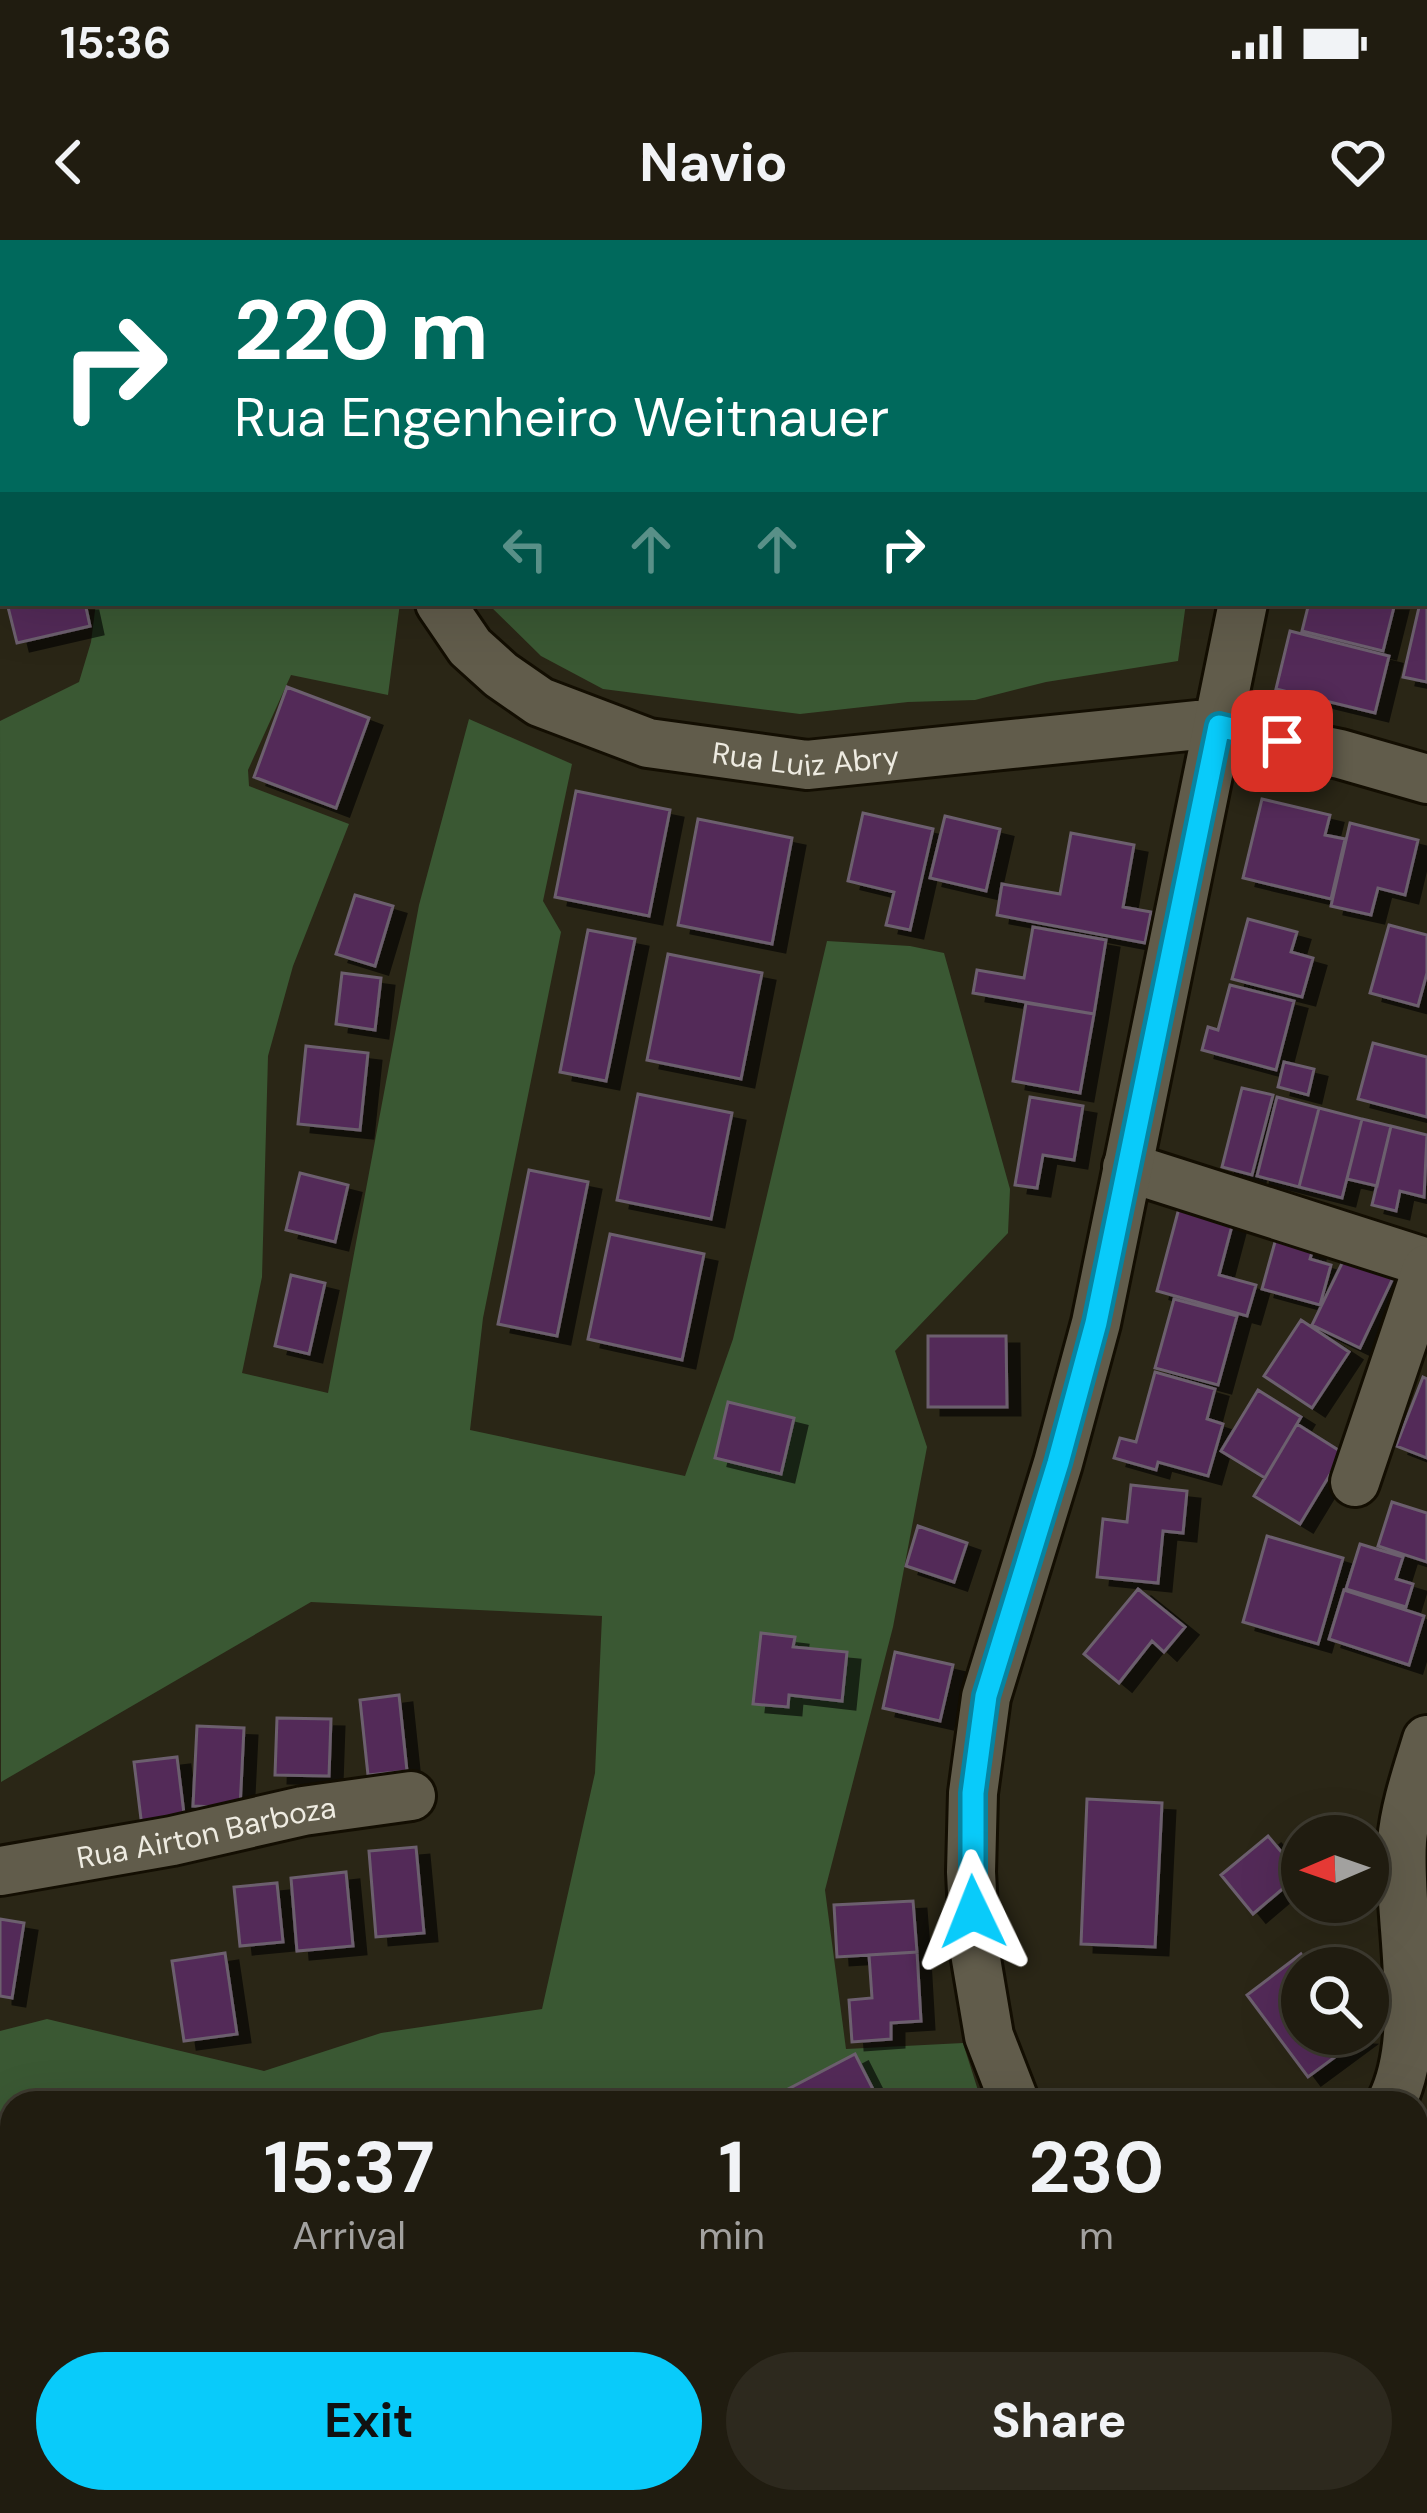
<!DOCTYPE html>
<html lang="en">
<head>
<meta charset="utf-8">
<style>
	:root { --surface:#201c10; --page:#2d291e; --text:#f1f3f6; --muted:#a2a19f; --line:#3d3a30; --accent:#09cbfa }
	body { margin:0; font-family:"DM Sans",sans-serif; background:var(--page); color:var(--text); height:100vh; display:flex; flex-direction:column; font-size:45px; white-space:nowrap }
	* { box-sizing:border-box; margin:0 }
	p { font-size:39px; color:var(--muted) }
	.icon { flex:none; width:66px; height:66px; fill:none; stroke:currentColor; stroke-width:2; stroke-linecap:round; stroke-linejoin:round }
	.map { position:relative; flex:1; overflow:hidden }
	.sheet { position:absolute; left:0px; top:1851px; width:1428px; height:423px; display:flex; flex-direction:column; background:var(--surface); border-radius:36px 36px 0 0; box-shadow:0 12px 48px #0002,0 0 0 3px var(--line) }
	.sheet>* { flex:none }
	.hud { position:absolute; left:0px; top:0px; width:1428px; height:366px; box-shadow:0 12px 48px #0002,0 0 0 3px var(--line); background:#00695c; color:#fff; overflow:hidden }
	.needle { width:78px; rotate:268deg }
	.controls { position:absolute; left:1281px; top:1575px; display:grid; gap:24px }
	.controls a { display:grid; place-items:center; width:108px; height:108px; border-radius:50%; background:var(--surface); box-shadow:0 12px 48px #0002,0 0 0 3px var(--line); font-size:60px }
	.pin { position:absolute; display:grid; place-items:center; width:102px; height:102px; color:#fff; margin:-51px; border-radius:24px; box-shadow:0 6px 18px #0006 }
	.me { position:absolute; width:132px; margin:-66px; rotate:358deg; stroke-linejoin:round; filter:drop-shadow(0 0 9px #0008) }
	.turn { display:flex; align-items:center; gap:42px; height:252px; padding:0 36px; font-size:54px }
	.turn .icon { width:156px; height:156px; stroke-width:2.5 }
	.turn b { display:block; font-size:84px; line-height:102px }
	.lanes { display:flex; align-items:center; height:114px; padding:0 36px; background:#0003; justify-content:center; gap:60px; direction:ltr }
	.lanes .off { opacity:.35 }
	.eta { display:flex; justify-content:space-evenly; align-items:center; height:204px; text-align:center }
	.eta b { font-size:72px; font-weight:700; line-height:84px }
	.primary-button { display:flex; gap:24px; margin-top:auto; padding:24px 36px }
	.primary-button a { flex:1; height:138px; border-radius:72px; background:var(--accent); color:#111; font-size:48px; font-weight:700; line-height:138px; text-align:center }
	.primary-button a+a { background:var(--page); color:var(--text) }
	.status { display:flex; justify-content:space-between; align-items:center; height:84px; padding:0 60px; background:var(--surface); direction:ltr }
	.status svg { height:33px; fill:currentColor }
	header { display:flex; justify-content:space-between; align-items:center; height:156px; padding:0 36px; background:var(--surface); font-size:54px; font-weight:700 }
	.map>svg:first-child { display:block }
	.built { fill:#36301a }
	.green { fill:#3a5833 }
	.building { fill:#522a58; stroke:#6c5f6e; stroke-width:3; filter:url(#shadow) }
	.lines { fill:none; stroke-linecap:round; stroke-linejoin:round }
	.minor-casing { stroke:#130e02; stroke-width:54 }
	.minor { stroke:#615c4b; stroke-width:48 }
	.route-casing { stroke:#0684a2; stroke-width:30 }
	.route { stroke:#09cbfa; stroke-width:21 }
	.labels { text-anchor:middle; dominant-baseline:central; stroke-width:9; stroke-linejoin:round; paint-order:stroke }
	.street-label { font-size:30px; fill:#eeebe1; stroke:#201c0d }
</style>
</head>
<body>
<div class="status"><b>15:36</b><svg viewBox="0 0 49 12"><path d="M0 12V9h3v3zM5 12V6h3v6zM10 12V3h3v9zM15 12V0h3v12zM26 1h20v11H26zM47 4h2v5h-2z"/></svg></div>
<header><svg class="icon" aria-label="back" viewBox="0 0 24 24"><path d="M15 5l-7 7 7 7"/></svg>Navio<svg class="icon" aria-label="heart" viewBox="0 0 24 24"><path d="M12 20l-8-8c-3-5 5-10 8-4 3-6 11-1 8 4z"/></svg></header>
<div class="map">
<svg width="1427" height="2273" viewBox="0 0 1427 2273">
	<defs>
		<filter id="shadow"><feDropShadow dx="13" dy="8" stdDeviation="0" flood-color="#0009"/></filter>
	</defs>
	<rect width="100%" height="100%" fill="#2a2616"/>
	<path class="built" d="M 1416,1974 L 1427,1974 L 1427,2273 L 1304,2273 L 1300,2262 L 1416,2262 Z"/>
	<path class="green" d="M 148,0 L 591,0 L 147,3 Z
		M 96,363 L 400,363 L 388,455 L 291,435 L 248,530 L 249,546 L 349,584 L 293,726 L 268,816 L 262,1037 L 242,1133 L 328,1153 L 419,665 L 469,479 L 572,524 L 543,661 L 561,692 L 483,1078 L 470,1190 L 685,1236 L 733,1099 L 827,701 L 910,706 L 944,713 L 1010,949 L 1008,993 L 895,1111 L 927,1207 L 893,1387 L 825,1650 L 846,1809 L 963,1803 L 982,1863 L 12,1863 L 12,2262 L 727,2262 L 711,2273 L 0,2273 L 0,1791 L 47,1779 L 264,1831 L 381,1793 L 542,1769 L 595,1533 L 602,1376 L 311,1362 L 1,1542 L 0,481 L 79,442 L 91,402 Z
		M 487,363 L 1186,363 L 1178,421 L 1046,442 L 975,460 L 908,462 L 800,474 L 603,449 L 541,416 Z
		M 1427,1880 L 1427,1962 L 1416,1958 L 1416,1894 Z
		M 1416,2226 L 1427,2240 L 1425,2273 L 1347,2273 L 1338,2262 L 1416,2262 Z"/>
	<path class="building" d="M 63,0 L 129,0 L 129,3 L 63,3 Z
		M 977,0 L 1047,0 L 976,3 Z
		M 1047,0 L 1123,0 L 1047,3 Z
		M 1171,0 L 1272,0 L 1171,3 Z
		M 1425,87 L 1427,88 L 1427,220 L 1425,220 Z
		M 3,273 L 3,344 L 0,345 L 0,274 Z
		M 1425,283 L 1427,284 L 1427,442 L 1403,437 L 1420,363 L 1425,363 Z
		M 7,363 L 85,363 L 90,386 L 17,403 Z
		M 1309,363 L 1395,363 L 1383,411 L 1302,391 Z
		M 1290,391 L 1389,416 L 1375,473 L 1276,449 Z
		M 287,447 L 369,478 L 336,568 L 254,537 Z
		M 576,551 L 670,570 L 649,676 L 555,657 Z
		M 1262,559 L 1330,575 L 1325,595 L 1345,599 L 1331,659 L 1243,638 Z
		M 863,573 L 933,589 L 910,690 L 886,685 L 894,652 L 848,641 Z
		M 945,576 L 1000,589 L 986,651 L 930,638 Z
		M 698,579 L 792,598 L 772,704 L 678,685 Z
		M 1350,583 L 1418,600 L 1405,655 L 1378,648 L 1371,675 L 1331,666 Z
		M 1071,593 L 1134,605 L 1123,667 L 1151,672 L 1145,703 L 997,675 L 1002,644 L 1060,654 Z
		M 355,655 L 393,666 L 375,726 L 336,714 Z
		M 1248,679 L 1297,692 L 1291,712 L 1313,718 L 1302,757 L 1232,739 Z
		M 1389,685 L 1427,695 L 1427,733 L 1418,766 L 1370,753 Z
		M 1033,687 L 1106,700 L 1094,774 L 973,753 L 977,730 L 1024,738 Z
		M 588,690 L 635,699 L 606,841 L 560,832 Z
		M 668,714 L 762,733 L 741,839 L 647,820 Z
		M 342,733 L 381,738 L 375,790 L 336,784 Z
		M 1230,745 L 1294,761 L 1276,830 L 1202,810 L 1208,787 L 1218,790 Z
		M 1026,763 L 1094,774 L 1080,853 L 1013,841 Z
		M 1373,803 L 1427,817 L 1427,877 L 1358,859 Z
		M 306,806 L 368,813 L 360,890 L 298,884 Z
		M 1284,822 L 1314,829 L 1308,855 L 1278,847 Z
		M 1242,848 L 1273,855 L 1252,935 L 1222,927 Z
		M 638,854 L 732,873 L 711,979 L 617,960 Z
		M 1030,857 L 1083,866 L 1074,920 L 1043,915 L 1037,948 L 1015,945 Z
		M 1277,857 L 1319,868 L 1299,947 L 1257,936 Z
		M 1319,868 L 1362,879 L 1342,958 L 1299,947 Z
		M 1362,879 L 1391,886 L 1377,946 L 1347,939 Z
		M 1391,886 L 1427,895 L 1424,957 L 1400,951 L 1396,971 L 1372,965 Z
		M 529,930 L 588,942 L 557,1096 L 498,1084 Z
		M 300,933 L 348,945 L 335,1002 L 286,990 Z
		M 1179,968 L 1233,982 L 1219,1035 L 1256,1045 L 1247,1076 L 1157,1051 Z
		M 1278,991 L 1315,1002 L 1310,1019 L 1331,1025 L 1320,1065 L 1262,1049 Z
		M 610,994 L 704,1014 L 682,1120 L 588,1099 Z
		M 1347,1013 L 1394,1036 L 1360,1108 L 1312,1085 Z
		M 291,1035 L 325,1043 L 309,1114 L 275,1106 Z
		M 1174,1059 L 1237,1076 L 1218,1145 L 1155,1128 Z
		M 1301,1080 L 1349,1112 L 1312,1168 L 1264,1136 Z
		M 928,1096 L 1006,1096 L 1007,1167 L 928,1167 Z
		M 1155,1132 L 1215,1149 L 1207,1179 L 1223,1184 L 1208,1236 L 1158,1222 L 1156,1230 L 1114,1218 L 1120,1198 L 1136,1202 Z
		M 1423,1137 L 1427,1139 L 1427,1218 L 1396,1206 Z
		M 1258,1150 L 1301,1177 L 1265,1238 L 1221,1211 Z
		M 728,1162 L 794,1178 L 781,1234 L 715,1218 Z
		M 1297,1184 L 1343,1213 L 1300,1284 L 1254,1256 Z
		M 1131,1245 L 1187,1251 L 1183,1293 L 1163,1291 L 1158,1343 L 1097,1337 L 1103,1279 L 1127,1282 Z
		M 1392,1262 L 1427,1273 L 1427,1322 L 1378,1306 Z
		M 918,1286 L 967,1303 L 954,1342 L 906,1326 Z
		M 1267,1296 L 1343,1318 L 1318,1404 L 1243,1382 Z
		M 1360,1304 L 1403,1317 L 1396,1339 L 1413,1344 L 1406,1367 L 1346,1349 Z
		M 1138,1349 L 1185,1387 L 1164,1412 L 1152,1401 L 1119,1443 L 1084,1414 Z
		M 1344,1350 L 1424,1376 L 1409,1425 L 1329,1399 Z
		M 761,1393 L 795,1397 L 793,1407 L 847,1412 L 842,1461 L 789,1455 L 788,1467 L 753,1464 Z
		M 895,1412 L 953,1425 L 940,1481 L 883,1468 Z
		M 399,1455 L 407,1531 L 368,1535 L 360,1460 Z
		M 277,1478 L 331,1479 L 329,1536 L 275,1535 Z
		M 197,1486 L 244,1488 L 240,1568 L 193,1566 Z
		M 177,1517 L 186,1590 L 143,1595 L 134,1522 Z
		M 1087,1559 L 1162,1563 L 1155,1707 L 1081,1704 Z
		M 1268,1596 L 1300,1634 L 1253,1674 L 1221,1635 Z
		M 416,1607 L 424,1693 L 376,1697 L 369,1611 Z
		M 346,1632 L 353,1706 L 297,1711 L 291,1638 Z
		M 277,1643 L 283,1702 L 240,1706 L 234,1647 Z
		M 913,1661 L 917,1712 L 837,1717 L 834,1665 Z
		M 0,1679 L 24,1683 L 12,1758 L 0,1756 Z
		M 917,1712 L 921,1781 L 891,1783 L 891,1799 L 852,1802 L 849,1760 L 872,1758 L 869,1715 Z
		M 225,1713 L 237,1794 L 184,1801 L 172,1721 Z
		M 1301,1714 L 1311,1728 L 1302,1728 L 1302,1794 L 1362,1797 L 1308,1837 L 1247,1755 Z
		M 855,1814 L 880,1863 L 775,1863 L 773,1857 Z
		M 778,2262 L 784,2262 L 793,2273 L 765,2273 Z
		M 798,2262 L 880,2262 L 888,2273 L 805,2273 Z
		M 1112,2262 L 1143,2262 L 1152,2273 L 1098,2273 Z
		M 1154,2262 L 1225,2262 L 1233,2273 L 1161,2273 Z"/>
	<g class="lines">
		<g class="minor-casing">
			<g id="minor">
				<path d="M 31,0 L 31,3"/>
				<path d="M 1317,3 L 1317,0"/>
				<path d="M 0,120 L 3,119"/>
				<path d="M 1425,234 L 1427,235"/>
				<path id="s1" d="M 440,363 L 470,407 L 501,435 L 540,462 L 648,503 L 807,525 L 1198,485 L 1340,514 L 1427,539"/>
				<path d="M 1127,927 L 1427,1023"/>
				<path d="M 1355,1242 L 1427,1029"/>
				<path id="s2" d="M 0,1631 L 172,1601 L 303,1571 L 411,1556"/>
				<path d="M 1015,1863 L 989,1796 L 975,1713 L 971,1632 L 973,1553 L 986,1457 L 1058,1223 L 1096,1083 L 1243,363"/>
				<path d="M 1391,1863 C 1427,1792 1397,1680 1402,1601 C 1405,1567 1417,1533 1427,1500"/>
				<path d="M 1261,2262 L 1264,2273"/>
				<path d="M 1021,2273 L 1046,2262"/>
			</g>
		</g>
		<use href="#minor" class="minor"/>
	</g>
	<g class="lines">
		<g class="route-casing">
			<path id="route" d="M 973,1672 L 973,1553 L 986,1456 L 1058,1223 L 1096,1083 L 1219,486 L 1282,501"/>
		</g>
		<use href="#route" class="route"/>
	</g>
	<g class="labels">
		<g class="street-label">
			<text stroke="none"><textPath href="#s1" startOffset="417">Rua Luiz Abry</textPath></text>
			<text stroke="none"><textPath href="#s2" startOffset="210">Rua Airton Barboza</textPath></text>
		</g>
	</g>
</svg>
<div class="controls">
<a><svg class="needle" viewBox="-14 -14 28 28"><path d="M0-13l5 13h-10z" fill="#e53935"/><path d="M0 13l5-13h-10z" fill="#a2a19f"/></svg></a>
<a><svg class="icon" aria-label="search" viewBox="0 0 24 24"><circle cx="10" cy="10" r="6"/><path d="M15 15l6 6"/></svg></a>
</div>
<div class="pin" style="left:1282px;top:501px;background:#d93025"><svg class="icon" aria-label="arrive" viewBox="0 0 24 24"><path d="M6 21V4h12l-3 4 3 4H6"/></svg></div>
<svg class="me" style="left:973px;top:1672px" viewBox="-20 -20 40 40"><path d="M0-17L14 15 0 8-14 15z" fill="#09cbfa" stroke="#fff" stroke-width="4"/></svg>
<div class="hud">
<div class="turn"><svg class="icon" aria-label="right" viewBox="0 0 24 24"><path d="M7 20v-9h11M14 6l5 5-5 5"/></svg><div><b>220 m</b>Rua Engenheiro Weitnauer</div></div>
<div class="lanes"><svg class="icon off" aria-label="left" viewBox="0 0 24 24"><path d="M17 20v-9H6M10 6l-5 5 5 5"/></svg><svg class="icon off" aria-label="ahead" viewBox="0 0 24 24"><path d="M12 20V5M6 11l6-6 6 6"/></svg><svg class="icon off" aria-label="ahead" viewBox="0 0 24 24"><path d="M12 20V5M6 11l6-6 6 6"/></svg><svg class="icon" aria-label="right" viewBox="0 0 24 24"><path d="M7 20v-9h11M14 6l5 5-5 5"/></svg></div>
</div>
<section class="sheet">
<div class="eta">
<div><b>15:37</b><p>Arrival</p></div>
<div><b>1</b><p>min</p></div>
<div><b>230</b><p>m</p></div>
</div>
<div class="primary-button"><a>Exit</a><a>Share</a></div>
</section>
</div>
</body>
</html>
